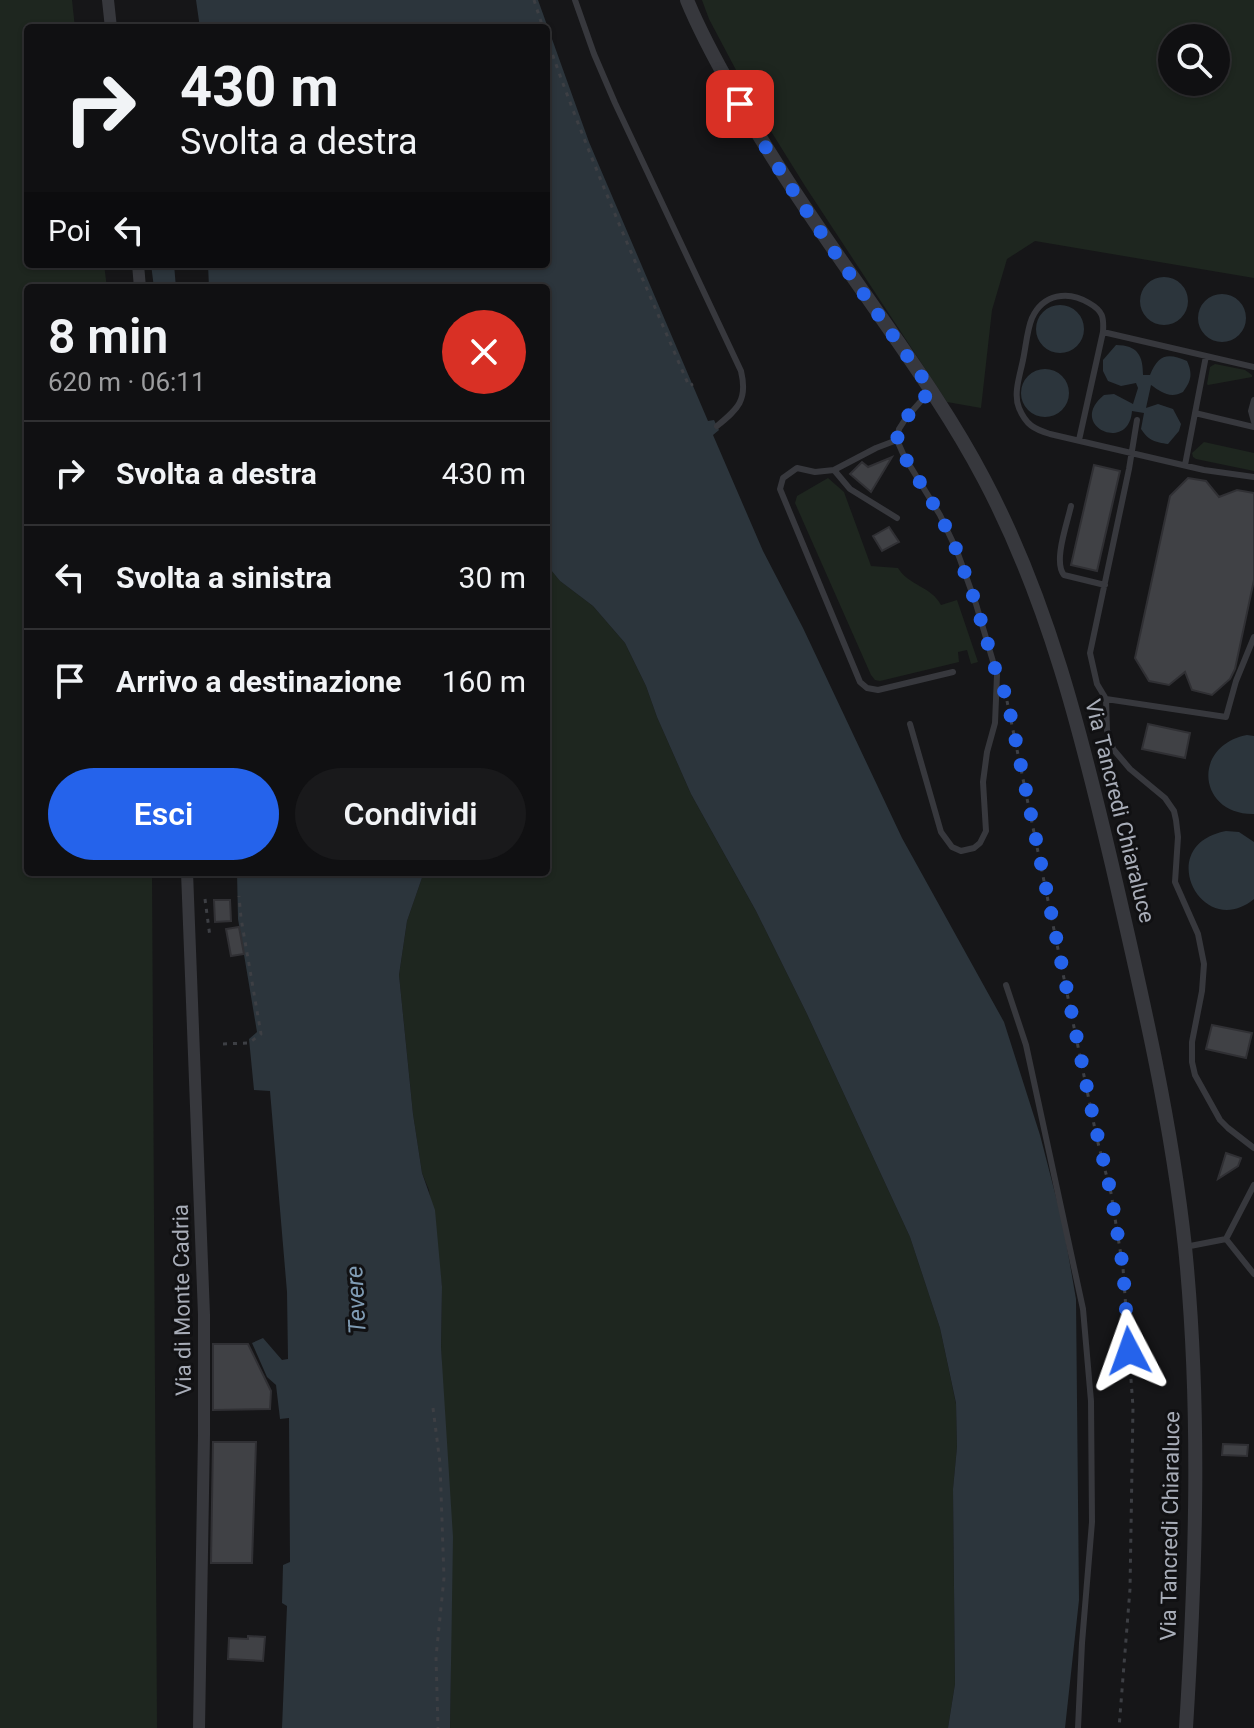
<!DOCTYPE html>
<html lang="it">
<head>
<meta charset="utf-8">
<style>
	:root { --surface:#101012; --page:#19191b; --text:#f1f3f6; --muted:#9c9d9f; --line:#303032; --accent:#2563eb }
	body { margin:0; font-family:Roboto,sans-serif; background:var(--page); color:var(--text); height:100vh; display:flex; flex-direction:column; font-size:30px; white-space:nowrap }
	* { box-sizing:border-box; margin:0 }
	p { font-size:26px; color:var(--muted) }
	.icon { flex:none; width:44px; height:44px; fill:none; stroke:currentColor; stroke-width:2; stroke-linecap:round; stroke-linejoin:round }
	.map { position:relative; flex:1; overflow:hidden }
	.details { position:absolute; left:24px; top:284px; width:526px; height:592px; display:flex; flex-direction:column; background:var(--surface); border-radius:8px; box-shadow:0 2px 6px #0004,0 0 0 2px var(--line) }
	.details>* { flex:none }
	.guide { position:absolute; left:24px; top:24px; width:526px; height:244px; border-radius:8px; box-shadow:0 2px 6px #0004,0 0 0 2px var(--line); background:#101012; color:var(--text); overflow:hidden }
	.tools { position:absolute; left:1158px; top:24px; display:grid; gap:16px }
	.tools a { display:grid; place-items:center; width:72px; height:72px; border-radius:50%; background:var(--surface); box-shadow:0 2px 6px #0004,0 0 0 2px var(--line); font-size:40px }
	.pin { position:absolute; display:grid; place-items:center; width:68px; height:68px; color:#fff; margin:-34px; border-radius:16px; box-shadow:0 4px 12px #0006 }
	.me { position:absolute; width:88px; margin:-44px; rotate:356deg; stroke-linejoin:round; filter:drop-shadow(0 0 6px #0008) }
	.turn { display:flex; align-items:center; gap:28px; height:168px; padding:0 24px; font-size:36px }
	.turn .icon { width:104px; height:104px; stroke-width:2.5 }
	.turn b { display:block; font-size:56px; line-height:68px }
	.then { display:flex; align-items:center; height:76px; padding:0 24px; background:#0003; gap:16px; font-size:30px }
	.round { display:grid; place-items:center; flex:none; width:84px; height:84px; border-radius:42px; background:var(--page) }
	.summary { display:flex; align-items:center; justify-content:space-between; height:136px; padding:0 24px }
	h1 { font-size:48px; font-weight:600; line-height:60px }
	.cta { display:flex; gap:16px; margin-top:auto; padding:16px 24px }
	.cta a { flex:1; height:92px; border-radius:48px; background:var(--accent); color:#fff; font-size:32px; font-weight:600; line-height:92px; text-align:center }
	.cta a+a { background:var(--page); color:var(--text) }
	ul { padding:0; list-style:none }
	li { display:flex; align-items:center; gap:24px; height:104px; padding:0 24px; border-top:2px solid var(--line) }
	li div { flex:1 }
	li b { display:block; font-size:30px }
	li em { font-style:normal }
	.map>svg:first-child { display:block }
	.green { fill:#1e261f; fill-rule:evenodd }
	.water { fill:#2c353c }
	.building { fill:#404145; stroke:#303034; stroke-width:2 }
	.lines { fill:none; stroke-linecap:round; stroke-linejoin:round }
	.path { stroke:#3d3f44; stroke-width:3; stroke-dasharray:4 6; stroke-linecap:butt }
	.service { stroke:#37383d; stroke-width:6 }
	.minor { stroke:#37383d; stroke-width:12 }
	.tertiary { stroke:#37383d; stroke-width:14 }
	.route { stroke:#2563eb; stroke-width:14; stroke-dasharray:0 25.2 }
	.labels { text-anchor:middle; dominant-baseline:central; stroke-width:6; stroke-linejoin:round; paint-order:stroke }
	.street-label { font-size:22px; fill:#a8adb8; stroke:#111113 }
	.water-label { font-size:24px; font-style:italic; fill:#7f9bb3; stroke:#111113 }
</style>
</head>
<body>
<div class="map">
<svg width="1254" height="1728" viewBox="0 0 1254 1728">
	<rect width="100%" height="100%" fill="#161618"/>
	<path class="green" d="M 0,0 L 72,0 L 75,28 L 28,28 L 28,264 L 104,264 L 107,288 L 28,288 L 28,872 L 152,872 L 157,1728 L 0,1728 Z
		M 702,0 L 1254,0 L 1254,278 L 1035,241 L 1007,259 L 992,310 L 981,408 L 947,402 L 805,186 L 754,104 L 709,19 ZM 1172,38 L 1216,38 L 1216,82 L 1172,82 Z
		M 1215,364 L 1245,370 L 1252,375 L 1252,377 L 1208,385 L 1207,384 L 1210,367 Z
		M 1204,442 L 1254,453 L 1254,471 L 1196,459 L 1193,457 L 1192,453 Z
		M 828,478 L 844,492 L 871,566 L 898,568 C 908,585 932,587 941,605 L 957,600 L 978,662 L 971,664 L 967,650 L 958,652 L 959,662 L 880,681 L 875,680 L 871,675 L 795,503 L 797,496 Z
		M 546,564 L 560,581 L 593,606 L 625,643 L 646,686 L 657,717 L 691,794 L 756,911 L 807,1014 L 910,1237 L 940,1328 L 956,1404 L 957,1447 L 953,1489 L 955,1684 L 948,1728 L 450,1728 L 451,1651 L 441,1347 L 442,1287 L 429,1190 L 422,1173 L 413,1114 L 399,975 L 407,921 L 424,872 L 546,872 Z"/>
	<path class="water" d="M 196,0 L 538,0 L 589,142 L 708,421 L 714,420 L 719,430 L 713,435 L 763,551 L 803,628 L 902,838 L 1004,1022 L 1040,1135 L 1063,1224 L 1076,1299 L 1079,1600 L 1065,1728 L 948,1728 L 955,1684 L 953,1489 L 957,1447 L 956,1403 L 940,1328 L 910,1237 L 807,1014 L 756,911 L 691,794 L 657,717 L 646,686 L 625,643 L 593,606 L 560,581 L 546,564 L 546,288 L 209,288 L 208,264 L 546,264 L 546,28 L 200,28 Z
		M 151,264 L 174,264 L 176,288 L 154,288 Z
		M1140 301a24 24 0 1 1 48 0a24 24 0 1 1-48 0Z
		M1198 318a24 24 0 1 1 48 0a24 24 0 1 1-48 0Z
		M1036 329a24 24 0 1 1 48 0a24 24 0 1 1-48 0Z
		M 1116,345 C 1138,345 1143,356 1143,375 L 1150,375 C 1158,355 1167,352 1187,361 C 1193,374 1191,381 1183,392 C 1170,399 1161,392 1151,385 L 1146,408 L 1158,404 L 1173,409 L 1181,424 L 1179,431 L 1168,444 C 1155,442 1149,441 1141,429 L 1144,413 L 1132,411 C 1129,454 1066,426 1104,395 L 1114,394 L 1133,404 L 1138,388 L 1136,383 L 1121,386 L 1108,381 L 1103,371 L 1103,360 Z
		M1021 393a24 24 0 1 1 48 0a24 24 0 1 1-48 0Z
		M 1247,735 L 1254,736 L 1254,814 C 1198,815 1191,746 1247,735 Z
		M 1226,831 L 1239,832 L 1254,842 L 1254,899 C 1202,942 1152,845 1226,831 Z
		M 237,872 L 424,872 L 407,921 L 399,975 L 413,1114 L 422,1173 L 435,1210 L 442,1287 L 441,1347 L 453,1537 L 450,1728 L 282,1728 L 287,1606 L 282,1603 L 283,1565 L 290,1562 L 289,1418 L 280,1419 L 276,1385 L 267,1377 L 252,1343 L 263,1338 L 282,1360 L 288,1359 L 287,1292 L 270,1091 L 254,1090 L 249,1039 L 257,1032 L 238,919 Z"/>
	<path class="building" d="M 892,457 L 871,492 L 850,474 L 862,462 L 868,467 Z
		M 1094,465 L 1120,471 L 1097,571 L 1071,565 Z
		M 1188,478 L 1206,481 L 1219,497 L 1237,490 L 1254,493 L 1254,580 L 1235,669 L 1230,679 L 1212,695 L 1192,690 L 1185,672 L 1169,685 L 1149,681 L 1135,658 L 1170,496 Z
		M 889,527 L 899,542 L 882,551 L 873,536 Z
		M 1148,724 L 1190,733 L 1185,758 L 1142,749 Z
		M 214,900 L 230,900 L 231,921 L 215,922 Z
		M 239,927 L 244,954 L 231,956 L 226,929 Z
		M 1212,1025 L 1252,1033 L 1246,1058 L 1206,1049 Z
		M 1226,1153 L 1241,1158 L 1238,1166 L 1218,1179 Z
		M 213,1344 L 248,1344 L 271,1391 L 270,1409 L 213,1410 Z
		M 213,1442 L 256,1442 L 252,1563 L 211,1563 Z
		M 1223,1444 L 1248,1445 L 1247,1456 L 1222,1455 Z
		M 248,1636 L 265,1637 L 263,1661 L 228,1659 L 229,1638 L 248,1639 Z"/>
	<g class="lines">
		<path class="path" d="M 534,0 L 543,28
			M 546,36 C 587,155 639,270 689,386 L 693,384
			M 1007,701 L 1097,1139 L 1111,1193 L 1123,1268 L 1133,1407 L 1130,1589 L 1119,1728
			M 205,899 L 210,937
			M 223,1044 L 249,1043 L 261,1034 L 241,918 L 239,896
			M 433,1408 L 440,1463 L 444,1578 L 436,1657 L 438,1728"/>
		<path class="service" d="M 575,0 L 594,54 L 615,103 L 741,371 C 748,400 738,409 717,426
			M 1103,332 L 1254,367
			M 1254,400 L 1251,411 L 1254,422
			M 1195,413 L 1254,427
			M 1137,420 L 1129,469 L 1090,653 L 1097,684 L 1106,699 L 1226,717 L 1236,681 L 1254,637
			M 897,440 L 876,448 L 834,470 L 815,472 L 797,468 L 783,478 L 780,489 L 860,682 L 867,688 L 878,690 L 953,672
			M 1079,440 L 1103,332 C 1104,317 1103,311 1089,303 C 1068,290 1043,294 1032,318 C 1027,330 1026,346 1023,360 C 1020,375 1013,394 1019,408 C 1026,425 1034,429 1050,434 L 1204,470 L 1254,477
			M 1185,465 L 1206,356
			M 834,470 L 850,489 L 897,518
			M 1071,506 C 1067,524 1053,562 1064,575 L 1105,585
			M 1106,699 L 1107,730 L 1113,749 L 1130,769 L 1165,798 L 1174,811 L 1176,820 L 1178,837 L 1175,882 L 1198,934 L 1204,964 L 1202,991 L 1192,1042 L 1192,1062 L 1195,1075 L 1220,1120 L 1228,1128 L 1254,1148
			M 910,724 L 941,832 L 952,847 L 961,851 L 974,848 L 980,843 L 986,831 L 983,782 L 987,752 L 995,723 L 997,675 L 976,604 L 957,551 L 940,515 L 904,456 L 897,440 L 899,429 L 906,418 L 929,392
			M 1006,985 L 1026,1045 L 1083,1309 L 1091,1401 L 1092,1522 L 1082,1643 L 1078,1728
			M 1226,1239 L 1254,1185
			M 1226,1239 L 1254,1274
			M 1185,1247 L 1226,1239"/>
		<path class="minor" d="M 108,0 L 111,28
			M 138,264 L 140,288
			M 187,872 L 204,1315 L 204,1435 L 199,1728"/>
		<path class="tertiary" d="M 687,0 C 700,32 716,61 733,91 C 774,164 821,232 869,300 C 910,359 951,416 984,479 C 1048,600 1081,733 1112,865 C 1141,991 1171,1118 1185,1247 C 1201,1406 1196,1568 1186,1728"/>
	</g>
	<g class="lines">
		<path class="route" d="M 740,104 C 797,204 866,296 931,390 L 906,418 L 899,429 L 897,440 L 904,456 L 940,515 L 957,551 L 976,604 L 997,675 L 1007,698 L 1092,1112 L 1111,1193 L 1123,1268 L 1129,1351"/>
	</g>
	<g class="labels">
		<g class="street-label">
			<text transform="translate(1120 811) rotate(76)">Via Tancredi Chiaraluce</text>
			<text transform="translate(182 1300) rotate(-91)">Via di Monte Cadria</text>
			<text transform="translate(1170 1526) rotate(-89)">Via Tancredi Chiaraluce</text>
		</g>
		<g class="water-label">
			<text transform="translate(356 1300) rotate(-93)">Tevere</text>
		</g>
	</g>
</svg>
<div class="tools">
<a><svg class="icon" aria-label="search" viewBox="0 0 24 24"><circle cx="10" cy="10" r="6"/><path d="M15 15l6 6"/></svg></a>
</div>
<div class="pin" style="left:740px;top:104px;background:#d93025"><svg class="icon" aria-label="arrive" viewBox="0 0 24 24"><path d="M6 21V4h12l-3 4 3 4H6"/></svg></div>
<svg class="me" style="left:1129px;top:1351px" viewBox="-20 -20 40 40"><path d="M0-17L14 15 0 8-14 15z" fill="#2563eb" stroke="#fff" stroke-width="4"/></svg>
<div class="guide">
<div class="turn"><svg class="icon" aria-label="right" viewBox="0 0 24 24"><path d="M7 20v-9h11M14 6l5 5-5 5"/></svg><div><b>430 m</b>Svolta a destra</div></div>
<div class="then">Poi<svg class="icon" aria-label="left" viewBox="0 0 24 24"><path d="M17 20v-9H6M10 6l-5 5 5 5"/></svg></div>
</div>
<section class="details">
<div class="summary"><div><h1>8 min</h1><p>620 m · 06:11</p></div><a class="round" style="background:#d93025;color:#fff"><svg class="icon" aria-label="close" viewBox="0 0 24 24"><path d="M6 6l12 12M18 6L6 18"/></svg></a></div>
<ul>
<li><svg class="icon" aria-label="right" viewBox="0 0 24 24"><path d="M7 20v-9h11M14 6l5 5-5 5"/></svg><div><b>Svolta a destra</b></div><em>430 m</em></li>
<li><svg class="icon" aria-label="left" viewBox="0 0 24 24"><path d="M17 20v-9H6M10 6l-5 5 5 5"/></svg><div><b>Svolta a sinistra</b></div><em>30 m</em></li>
<li><svg class="icon" aria-label="arrive" viewBox="0 0 24 24"><path d="M6 21V4h12l-3 4 3 4H6"/></svg><div><b>Arrivo a destinazione</b></div><em>160 m</em></li>
</ul>
<div class="cta"><a>Esci</a><a>Condividi</a></div>
</section>
</div>
</body>
</html>
